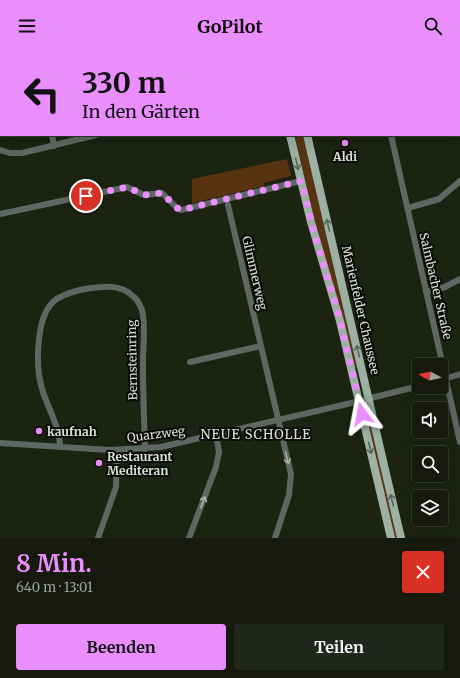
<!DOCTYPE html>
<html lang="de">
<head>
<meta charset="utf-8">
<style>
	:root { --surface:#151a0d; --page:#22271b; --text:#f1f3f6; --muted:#9da19d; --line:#34382e; --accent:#ea8dfd }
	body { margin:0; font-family:Merriweather,serif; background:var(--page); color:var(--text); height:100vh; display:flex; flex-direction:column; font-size:15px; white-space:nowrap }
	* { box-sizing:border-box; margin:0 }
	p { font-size:13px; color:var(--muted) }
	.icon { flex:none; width:22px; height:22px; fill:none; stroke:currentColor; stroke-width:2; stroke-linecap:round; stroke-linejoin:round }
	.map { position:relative; height:486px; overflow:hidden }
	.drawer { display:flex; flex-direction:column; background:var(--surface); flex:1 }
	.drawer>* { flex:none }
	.guide { position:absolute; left:0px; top:0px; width:460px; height:84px; box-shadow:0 4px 16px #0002,0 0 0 1px var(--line); background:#ea8dfd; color:#111; overflow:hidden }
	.needle { width:26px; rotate:278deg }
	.buttons { position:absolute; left:412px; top:306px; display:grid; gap:8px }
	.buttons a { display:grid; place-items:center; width:36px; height:36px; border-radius:4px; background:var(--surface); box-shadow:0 4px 16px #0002,0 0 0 1px var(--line); font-size:20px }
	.pin { position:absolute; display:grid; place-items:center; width:34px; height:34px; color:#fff; margin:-17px; border:2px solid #fff; border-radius:50%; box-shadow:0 1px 4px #0007 }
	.me { position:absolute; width:44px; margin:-22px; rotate:347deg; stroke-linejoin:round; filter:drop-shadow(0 0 3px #0008) }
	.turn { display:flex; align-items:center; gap:14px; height:84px; padding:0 16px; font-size:18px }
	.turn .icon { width:52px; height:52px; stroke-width:2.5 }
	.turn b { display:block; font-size:28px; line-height:34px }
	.round { display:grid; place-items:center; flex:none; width:42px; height:42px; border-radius:4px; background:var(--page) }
	.headline { display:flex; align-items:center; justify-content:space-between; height:68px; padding:0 16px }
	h1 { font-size:24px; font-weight:700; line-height:30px; color:var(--accent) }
	.action { display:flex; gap:8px; margin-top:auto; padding:8px 16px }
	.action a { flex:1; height:46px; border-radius:4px; background:var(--accent); color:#111; font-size:16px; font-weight:700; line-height:46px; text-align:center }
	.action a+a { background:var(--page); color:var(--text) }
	header { display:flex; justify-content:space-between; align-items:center; height:52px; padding:0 16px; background:var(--accent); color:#111; font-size:18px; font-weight:700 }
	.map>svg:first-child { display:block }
	.grass { fill:#573311 }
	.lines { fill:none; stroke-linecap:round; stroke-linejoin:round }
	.minor { stroke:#5e6862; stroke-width:6 }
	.major { stroke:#9cb0a4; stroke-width:8 }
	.oneway { stroke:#59665c }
	.oneway2 { stroke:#aab1a7 }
	.route { stroke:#ea8dfd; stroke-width:7; stroke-dasharray:0 12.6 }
	.poi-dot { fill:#ea8dfd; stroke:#080b05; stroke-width:1.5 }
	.labels { text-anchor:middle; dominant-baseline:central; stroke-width:4; stroke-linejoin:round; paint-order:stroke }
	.poi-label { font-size:12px; font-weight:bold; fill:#dce1d5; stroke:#080b05; text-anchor:start }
	.street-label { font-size:12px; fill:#dce1d5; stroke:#080b05 }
	.neighbourhood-label { font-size:13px; letter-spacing:1px; fill:#dce1d5; stroke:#080b05 }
</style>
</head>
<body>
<header><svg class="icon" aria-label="menu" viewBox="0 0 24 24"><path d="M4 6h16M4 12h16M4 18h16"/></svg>GoPilot<svg class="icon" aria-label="search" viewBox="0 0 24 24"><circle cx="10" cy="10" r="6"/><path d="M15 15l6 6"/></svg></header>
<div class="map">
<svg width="460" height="486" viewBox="0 0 460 486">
	<rect width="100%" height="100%" fill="#1c2311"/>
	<path class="grass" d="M 303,84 L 358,316 L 355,316 L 342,262 L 316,173 L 295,86 Z
		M 287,107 L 291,124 L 264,131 L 264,134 L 192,151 L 192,127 Z
		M 368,367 L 369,367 L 399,486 L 394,486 L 367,368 Z"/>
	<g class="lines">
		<path class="minor" d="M 373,0 L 373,1
			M 57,1 L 57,0
			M 193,1 L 193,0
			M 424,1 L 425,0
			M 459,78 L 460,79
			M 52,83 L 54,94
			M 391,83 L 460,390
			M 0,98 L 10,101 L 22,101 L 96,83
			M 228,153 L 291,422 L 289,443 L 275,486
			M 408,156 L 439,147 L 460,129
			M 0,162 L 127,135 L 144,143 L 162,141 L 177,156 L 181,158 L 301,129
			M 426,240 L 445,235 L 460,227
			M 190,310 L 261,294
			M 441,328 L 460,322
			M 0,391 L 109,398 L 161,395 L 347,352 L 419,334
			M 60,395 C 60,376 49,358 43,340 C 36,319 37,296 41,274 C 47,250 56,244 80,238 C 97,235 120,230 134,245 C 138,248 140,253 142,258 C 146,274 143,293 143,309 C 143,338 144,368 145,397
			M 98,486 L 116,435 L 117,398
			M 189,486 L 216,415 L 219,400 L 216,383"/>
		<path class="major" d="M 272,0 L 272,1
			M 285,0 L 285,1
			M 290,83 L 311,170 L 340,269 L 391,486
			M 307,83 L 401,486"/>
	</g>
	<defs><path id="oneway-shaft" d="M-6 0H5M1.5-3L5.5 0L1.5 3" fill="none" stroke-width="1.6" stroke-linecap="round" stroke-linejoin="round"/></defs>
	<g class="oneway">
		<use href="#oneway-shaft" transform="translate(297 112) rotate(77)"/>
		<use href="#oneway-shaft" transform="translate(328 173) rotate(-103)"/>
		<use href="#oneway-shaft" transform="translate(358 299) rotate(-103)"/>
		<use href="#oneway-shaft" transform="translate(370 396) rotate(77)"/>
		<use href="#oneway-shaft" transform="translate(392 448) rotate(-103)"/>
	</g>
	<g class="oneway2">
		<use href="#oneway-shaft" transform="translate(287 406) rotate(77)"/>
		<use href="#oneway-shaft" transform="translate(203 450) rotate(-69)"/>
	</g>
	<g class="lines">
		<path class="route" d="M 86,144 L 127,135 L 144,143 L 162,141 L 177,156 L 181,158 L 301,129 L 315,184 L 338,260 L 362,362"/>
	</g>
	<g class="poi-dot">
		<circle cx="345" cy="91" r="4"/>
		<circle cx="39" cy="379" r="4"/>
		<circle cx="99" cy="411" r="4"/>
	</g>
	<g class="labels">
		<g class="poi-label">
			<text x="345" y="104" text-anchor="middle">Aldi</text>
			<text x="47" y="379">kaufnah</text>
			<text x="107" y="404">Restaurant<tspan x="107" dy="14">Mediteran</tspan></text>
		</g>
		<g class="street-label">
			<text transform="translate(255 221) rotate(77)">Glimmerweg</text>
			<text transform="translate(436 234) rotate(77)">Salmbacher Straße</text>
			<text transform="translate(361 258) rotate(77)">Marienfelder Chaussee</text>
			<text transform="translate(132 308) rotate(-91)">Bernsteinring</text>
			<text transform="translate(156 382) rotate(-7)">Quarzweg</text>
		</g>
		<g class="neighbourhood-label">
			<text x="256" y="382">NEUE SCHOLLE</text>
		</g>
	</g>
</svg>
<div class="buttons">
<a><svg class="needle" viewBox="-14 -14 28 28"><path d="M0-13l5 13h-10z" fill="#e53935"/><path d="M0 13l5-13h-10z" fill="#9da19d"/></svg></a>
<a><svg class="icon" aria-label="sound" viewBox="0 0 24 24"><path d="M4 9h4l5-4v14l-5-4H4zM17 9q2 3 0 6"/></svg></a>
<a><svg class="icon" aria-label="search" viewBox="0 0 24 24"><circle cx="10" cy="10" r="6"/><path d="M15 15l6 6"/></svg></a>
<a><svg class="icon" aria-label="layers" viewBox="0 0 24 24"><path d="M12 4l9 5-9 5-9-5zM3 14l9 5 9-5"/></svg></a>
</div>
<div class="pin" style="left:86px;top:144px;background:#d93025"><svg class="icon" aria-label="arrive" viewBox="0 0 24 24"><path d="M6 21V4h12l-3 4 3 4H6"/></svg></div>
<svg class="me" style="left:362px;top:362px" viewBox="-20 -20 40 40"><path d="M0-17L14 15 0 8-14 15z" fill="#ea8dfd" stroke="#fff" stroke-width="4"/></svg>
<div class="guide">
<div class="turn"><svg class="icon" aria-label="left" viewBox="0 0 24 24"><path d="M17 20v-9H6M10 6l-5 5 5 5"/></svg><div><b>330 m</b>In den Gärten</div></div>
</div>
</div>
<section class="drawer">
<div class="headline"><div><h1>8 Min.</h1><p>640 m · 13:01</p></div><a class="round" style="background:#d93025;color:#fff"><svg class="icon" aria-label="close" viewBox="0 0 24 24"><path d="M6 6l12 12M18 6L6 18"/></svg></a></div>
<div class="action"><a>Beenden</a><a>Teilen</a></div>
</section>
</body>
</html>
